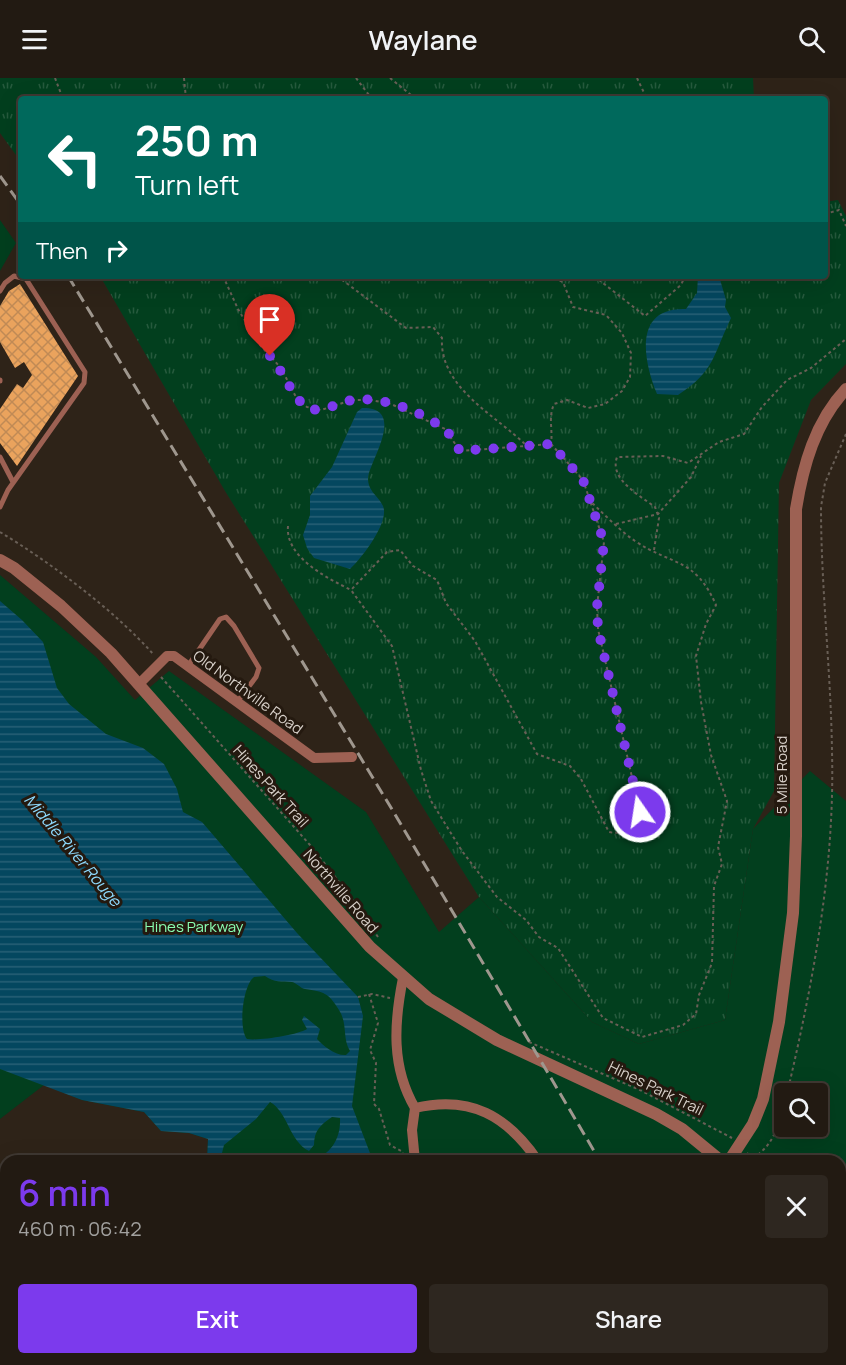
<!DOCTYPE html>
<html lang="en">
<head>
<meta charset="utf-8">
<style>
	:root { --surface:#221a12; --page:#2e2720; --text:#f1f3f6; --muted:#a2a19f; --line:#3f3832; --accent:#7c3aed }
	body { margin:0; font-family:Manrope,sans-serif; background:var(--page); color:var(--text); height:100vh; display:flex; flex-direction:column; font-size:22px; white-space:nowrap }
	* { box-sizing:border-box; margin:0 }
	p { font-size:20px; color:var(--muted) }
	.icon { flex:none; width:33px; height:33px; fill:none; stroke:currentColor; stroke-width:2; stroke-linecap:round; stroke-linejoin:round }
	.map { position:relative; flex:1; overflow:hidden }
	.panel { position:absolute; left:0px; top:1077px; width:846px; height:210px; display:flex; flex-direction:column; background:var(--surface); border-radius:18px 18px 0 0; box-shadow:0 6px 24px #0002,0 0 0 2px var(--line) }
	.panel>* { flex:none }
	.hud { position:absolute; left:18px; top:18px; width:810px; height:183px; border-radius:6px; box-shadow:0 6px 24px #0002,0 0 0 2px var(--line); background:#00695c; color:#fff; overflow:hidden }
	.buttons { position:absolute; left:774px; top:1005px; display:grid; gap:12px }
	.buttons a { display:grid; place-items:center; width:54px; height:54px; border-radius:6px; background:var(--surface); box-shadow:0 6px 24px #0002,0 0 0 2px var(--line); font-size:30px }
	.pin { position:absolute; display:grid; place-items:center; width:51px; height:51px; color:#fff; margin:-62px -26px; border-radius:50% 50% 50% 0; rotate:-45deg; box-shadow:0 0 6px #0007 }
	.pin .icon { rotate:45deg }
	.me { position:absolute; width:66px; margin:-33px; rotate:347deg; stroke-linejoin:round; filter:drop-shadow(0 0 4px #0008) }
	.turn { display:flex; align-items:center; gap:21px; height:126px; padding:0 18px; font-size:27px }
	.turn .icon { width:78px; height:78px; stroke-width:2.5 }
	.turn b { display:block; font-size:42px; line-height:51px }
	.then { display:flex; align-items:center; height:57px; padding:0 18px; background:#0003; gap:12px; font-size:22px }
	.round { display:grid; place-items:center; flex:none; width:63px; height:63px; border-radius:6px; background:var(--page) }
	.head { display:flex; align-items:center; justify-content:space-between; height:102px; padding:0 18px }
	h1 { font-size:36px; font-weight:600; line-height:45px; color:var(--accent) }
	.primary-button { display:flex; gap:12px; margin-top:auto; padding:12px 18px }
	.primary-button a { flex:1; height:69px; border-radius:6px; background:var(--accent); color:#fff; font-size:24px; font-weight:600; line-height:69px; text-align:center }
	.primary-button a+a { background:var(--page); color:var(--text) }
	header { display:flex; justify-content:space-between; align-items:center; height:78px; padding:0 18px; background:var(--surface); font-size:27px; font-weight:600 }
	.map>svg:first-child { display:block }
	.grass { fill:url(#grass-tufts) }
	.park { fill:#023f1e; fill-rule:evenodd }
	.water { fill:url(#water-rules); fill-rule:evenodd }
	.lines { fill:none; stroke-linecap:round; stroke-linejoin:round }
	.river { stroke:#04475f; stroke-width:20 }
	.building { fill:url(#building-cross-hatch) }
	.path { stroke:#695f56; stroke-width:2; stroke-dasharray:3 3; stroke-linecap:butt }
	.service { stroke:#9d6153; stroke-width:5 }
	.minor { stroke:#9d6153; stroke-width:10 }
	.tertiary { stroke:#9d6153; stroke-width:12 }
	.rail { stroke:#9f978e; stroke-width:3; stroke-dasharray:12 6; stroke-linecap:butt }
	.route { stroke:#7c3aed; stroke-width:10; stroke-dasharray:0 18 }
	.labels { text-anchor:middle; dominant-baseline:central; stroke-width:6; stroke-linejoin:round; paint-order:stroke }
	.street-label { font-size:15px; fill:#d8d1ca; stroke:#24190f }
	.park-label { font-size:15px; fill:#8afeb1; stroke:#24190f }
	.water-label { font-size:16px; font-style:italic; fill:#8dd9fd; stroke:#24190f }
</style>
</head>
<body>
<header><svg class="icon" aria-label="menu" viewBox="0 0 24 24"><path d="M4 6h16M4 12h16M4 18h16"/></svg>Waylane<svg class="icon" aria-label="search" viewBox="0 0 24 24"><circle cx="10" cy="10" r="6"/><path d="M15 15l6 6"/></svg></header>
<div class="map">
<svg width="846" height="1287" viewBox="0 0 846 1287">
	<defs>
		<pattern id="grass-tufts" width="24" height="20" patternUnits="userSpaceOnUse" patternTransform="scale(1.5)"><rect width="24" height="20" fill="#023f1e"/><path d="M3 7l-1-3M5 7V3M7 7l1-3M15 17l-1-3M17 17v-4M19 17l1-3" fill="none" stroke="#265a3d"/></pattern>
		<pattern id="water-rules" width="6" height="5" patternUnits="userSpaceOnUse" patternTransform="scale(1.5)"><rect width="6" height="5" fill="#04475f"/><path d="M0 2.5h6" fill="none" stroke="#286075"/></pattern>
		<pattern id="building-cross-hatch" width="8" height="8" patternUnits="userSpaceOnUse" patternTransform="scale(1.5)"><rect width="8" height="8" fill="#eaa35d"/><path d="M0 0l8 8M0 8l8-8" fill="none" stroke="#c08a55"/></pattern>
	</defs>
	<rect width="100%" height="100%" fill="#2e2318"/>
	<path class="grass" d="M 0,0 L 753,0 L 754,21 L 21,21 L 21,84 L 0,55 Z
		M 838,122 L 846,138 L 846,286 L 811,322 L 779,405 L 774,713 L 753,751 L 725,942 L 639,966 L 592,944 L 479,819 L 225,413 L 100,198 L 825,198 L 825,124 Z"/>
	<path class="park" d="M 0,142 L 16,165 L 0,193 Z
		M 0,497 L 96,579 L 135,622 L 169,593 L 366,734 L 439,854 L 479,819 L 592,944 L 639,966 L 725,942 L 753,751 L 810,693 L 846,723 L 846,1287 L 139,1287 L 134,1281 L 840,1281 L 840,1083 L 207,1083 L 208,1061 L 189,1055 L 161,1053 L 144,1034 L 82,1022 L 44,1007 L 0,1041 ZM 784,1016 L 818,1016 L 818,1048 L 784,1048 Z"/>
	<path class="water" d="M 698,198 L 719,198 L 726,222 L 725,229 L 731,240 C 713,277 715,293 678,317 L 657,316 C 643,282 633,229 686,231 L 697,215 Z
		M 362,330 C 408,329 369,384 368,400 C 368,414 378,417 383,428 C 390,444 361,481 350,491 L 314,480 L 307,470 L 303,457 L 310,437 L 310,418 L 332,389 L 357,334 Z
		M 0,523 L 22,542 L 43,564 L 57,610 L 69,626 L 106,656 L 143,670 L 164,686 L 177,711 L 183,734 L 202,744 L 297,855 L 358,919 L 363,938 L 352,1028 L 373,1083 L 312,1083 C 331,1076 341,1061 340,1040 L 332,1039 C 320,1047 314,1053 314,1067 L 309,1073 C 289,1063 288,1034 270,1024 L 256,1041 L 224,1067 L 220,1083 L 207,1083 L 208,1061 L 189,1055 L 161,1053 L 144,1034 L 82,1022 L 0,991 ZM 265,898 C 275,905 281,903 292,904 C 297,905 300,910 305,911 C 324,914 328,914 339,932 C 348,946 342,960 350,973 L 346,977 C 336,978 323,968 317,961 L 320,951 L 304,938 L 302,942 L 307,951 C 297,957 259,963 247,961 C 238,950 243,907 254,899 Z
		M 273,1281 L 405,1281 L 403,1287 L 276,1287 Z"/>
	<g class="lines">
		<path class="river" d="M 840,1256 L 846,1256
			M 612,1281 L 619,1287
			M 551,1287 L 561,1281
			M 750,1287 L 753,1281"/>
	</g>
	<path class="building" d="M 20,206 L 78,298 L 17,388 L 0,365 L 0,331 L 17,306 L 23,310 L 32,297 L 24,284 L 15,290 L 0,264 L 0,228 L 9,213 Z"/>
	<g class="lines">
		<path class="path" d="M 55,0 L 63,21
			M 184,0 L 186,21
			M 356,0 L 372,21
			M 390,0 L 416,21
			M 637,0 L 647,21
			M 825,136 L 839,132 L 846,148
			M 223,198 L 238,231 L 259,266 L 281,290 L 297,321 L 307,329 L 321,332 L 352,322 L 371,322 L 391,326 L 445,351 L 460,373 L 551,366 C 553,351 548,340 554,326 L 567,322 L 588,330 L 605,326 L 622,313 L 630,299 L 631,275 L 622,255 L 606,237 L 573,229 L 563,204 L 549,198
			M 337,198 L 406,250 L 433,249 L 442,260 C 439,309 495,337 526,367
			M 594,198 L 645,238 L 681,207 L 685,198
			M 551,366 L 583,402 L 604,464 L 597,529 L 598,551 L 640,734 C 633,747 625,758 609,754 L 581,701 L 570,688 L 537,676 L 475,563 L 446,525 L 437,502 L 413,488 L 400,472 L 387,474 L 351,512 L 392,568 L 421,692 L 431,723 L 462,773 L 497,819 L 526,842 L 539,859 L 558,870 L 603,940 L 642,959 L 683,947 L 696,936 L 699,917 L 712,885 L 714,808 L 722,786 L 718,769 L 727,723 L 711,677 L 701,624 L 696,578 L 706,546 L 716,527 C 695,479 672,488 635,463 C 619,452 604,436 590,423
			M 616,446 L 658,436 L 691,399 L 701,378
			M 288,448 C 285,479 327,500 351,512
			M 0,454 C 51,485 114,532 154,577
			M 654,472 L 659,440 L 655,429 C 639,417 609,401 617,379 L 663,378 L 688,385 L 719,364 L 744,356 L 762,329 L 787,302 L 811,290 L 846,261
			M 161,599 L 310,767 L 347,814 L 378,859
			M 369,916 L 378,945 L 370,972 L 376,985 L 374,1026 L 379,1031 L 390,1067 L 403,1074 L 403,1083
			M 358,919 L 372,916 L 390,920
			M 529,964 L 640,1012 L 732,1060
			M 787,1016 C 813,904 835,790 832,674 C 831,593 821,511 821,429 L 825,405 L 846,356
			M 747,1075 L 756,1083
			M 753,1080 C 774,1067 779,1047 784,1024"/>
		<path class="service" d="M 0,213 L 5,205 L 14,198 L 26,201 L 85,294 L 84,305 L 8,412 L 0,429
			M 0,302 L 0,303
			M 0,379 L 13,404
			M 188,588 L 220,541 L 226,539 L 234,548 L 259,590 L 256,599 L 237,624"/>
		<path class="minor" d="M 139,606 L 167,578 L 174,578 L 314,680 L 352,679
			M 403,900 C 394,945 391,989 415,1030
			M 415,1083 L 412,1052 L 415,1030 C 471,1017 507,1038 538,1083"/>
		<path class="tertiary" d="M 0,482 L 14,490 L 61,528 L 111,575 L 370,869 L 429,921 L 497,962 L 656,1036 L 682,1051 L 721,1083
			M 729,1083 L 753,1046 L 763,1021 L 779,944 L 793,835 L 796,758 L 796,431 C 803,388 815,344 846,311
			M 840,1174 L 846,1168
			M 840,1190 L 846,1195"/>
		<path class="rail" d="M 0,98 L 21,127
			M 68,198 L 393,733 L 600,1083
			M 719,1281 L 723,1287"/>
	</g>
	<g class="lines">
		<path class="route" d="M 270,278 C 282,291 295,324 308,330 C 323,336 338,324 353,322 C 382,318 421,333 444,351 C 450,355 455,366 460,373 L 551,366 L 583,402 L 604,464 L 597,529 L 598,551 L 640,734"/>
	</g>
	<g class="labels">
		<g class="street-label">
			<text transform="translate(248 614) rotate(36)">Old Northville Road</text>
			<text transform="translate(781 697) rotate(-90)">5 Mile Road</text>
			<text transform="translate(271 708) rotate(48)">Hines Park Trail</text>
			<text transform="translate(341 813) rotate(49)">Northville Road</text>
			<text transform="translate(656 1010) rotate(26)">Hines Park Trail</text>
		</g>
		<g class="park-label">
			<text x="194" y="848">Hines Parkway</text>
		</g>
		<g class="water-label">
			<text transform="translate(73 772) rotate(50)">Middle River Rouge</text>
		</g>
	</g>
</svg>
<div class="buttons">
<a><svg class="icon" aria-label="search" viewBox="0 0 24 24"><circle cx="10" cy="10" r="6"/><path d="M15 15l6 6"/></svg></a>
</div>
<div class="pin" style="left:270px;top:278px;background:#d93025"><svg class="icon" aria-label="arrive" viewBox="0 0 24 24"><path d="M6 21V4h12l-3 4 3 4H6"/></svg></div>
<svg class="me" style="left:640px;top:734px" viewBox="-20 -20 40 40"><circle r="17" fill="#7c3aed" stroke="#fff" stroke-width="3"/><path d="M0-11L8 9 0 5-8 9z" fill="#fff"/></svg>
<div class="hud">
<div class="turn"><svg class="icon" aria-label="left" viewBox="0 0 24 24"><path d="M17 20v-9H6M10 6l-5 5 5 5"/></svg><div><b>250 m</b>Turn left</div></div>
<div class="then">Then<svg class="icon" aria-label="right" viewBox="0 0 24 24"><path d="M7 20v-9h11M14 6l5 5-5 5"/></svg></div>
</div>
<section class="panel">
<div class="head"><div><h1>6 min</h1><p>460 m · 06:42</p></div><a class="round"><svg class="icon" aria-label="close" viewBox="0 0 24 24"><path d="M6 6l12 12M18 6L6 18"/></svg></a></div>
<div class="primary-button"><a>Exit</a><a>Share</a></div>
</section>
</div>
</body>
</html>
